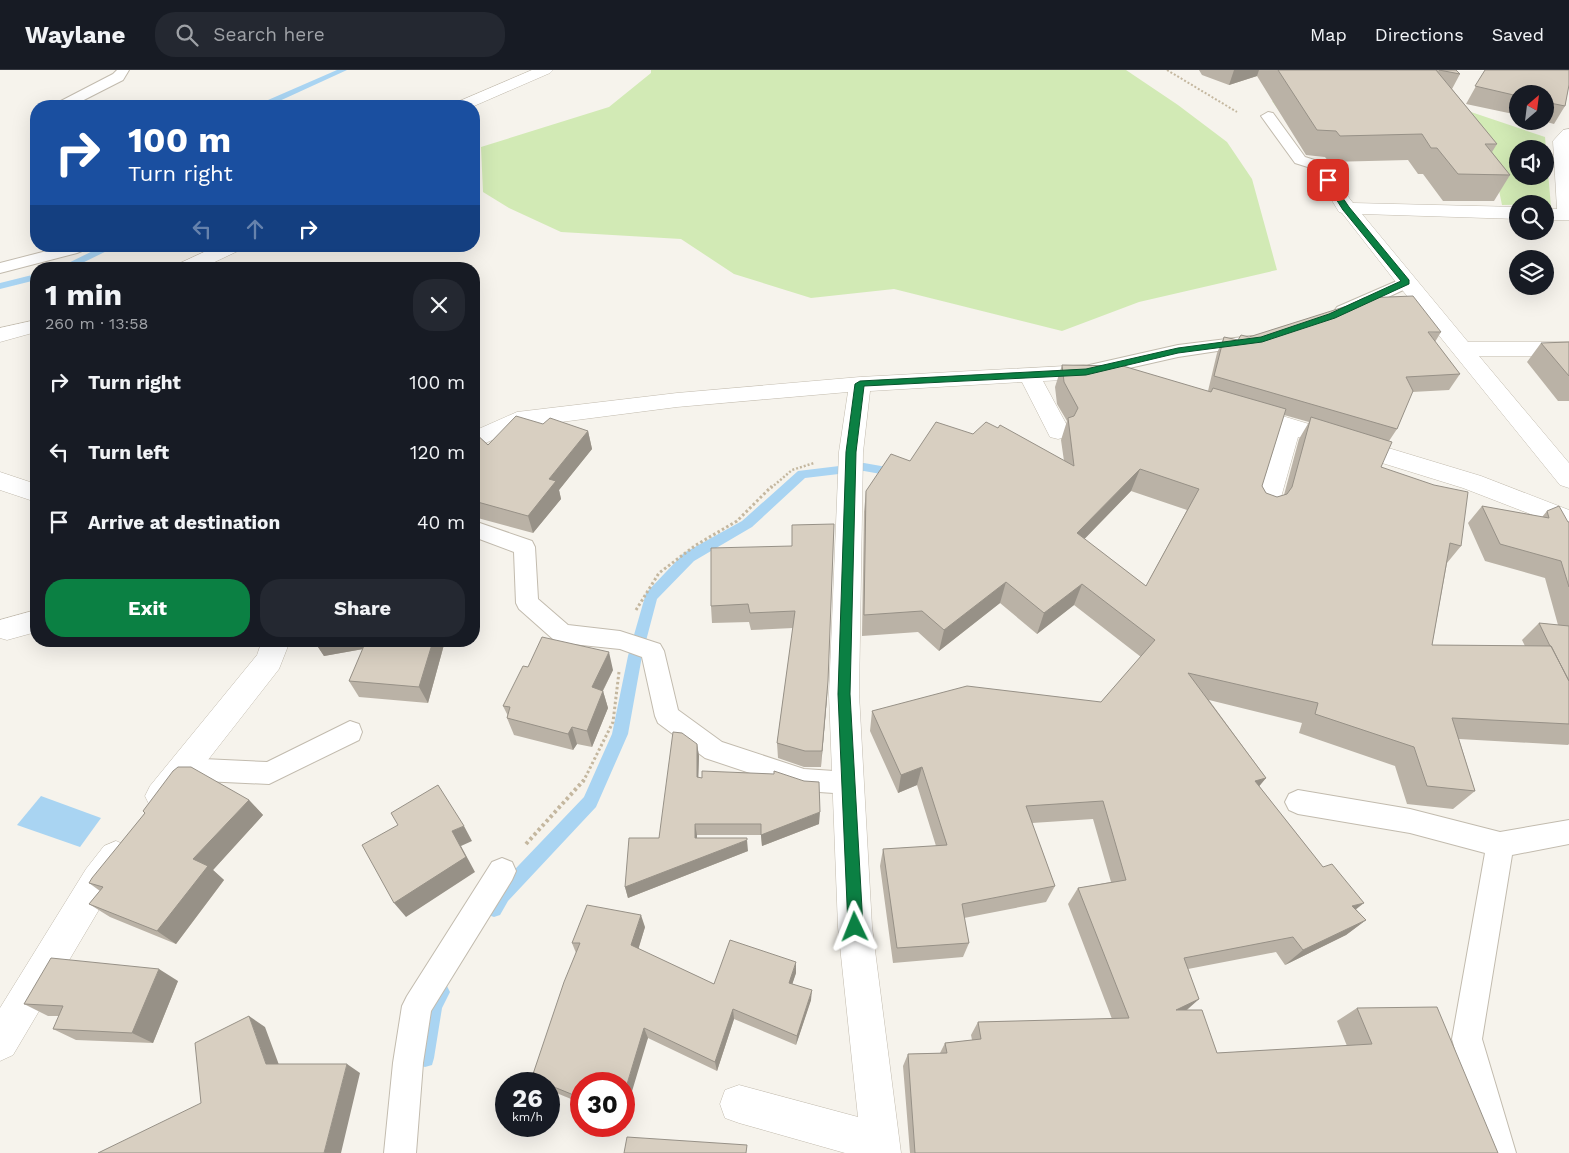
<!DOCTYPE html>
<html lang="en">
<head>
<meta charset="utf-8">
<style>
	:root { --surface:#171b24; --page:#242831; --text:#f1f3f6; --muted:#9ea1a6; --line:#363941; --accent:#0b8043 }
	body { margin:0; font-family:"Work Sans",sans-serif; background:var(--page); color:var(--text); height:100vh; display:flex; flex-direction:column; font-size:19px; white-space:nowrap }
	* { box-sizing:border-box; margin:0 }
	p { font-size:16px; color:var(--muted) }
	.icon { flex:none; width:28px; height:28px; fill:none; stroke:currentColor; stroke-width:2; stroke-linecap:round; stroke-linejoin:round }
	.map { position:relative; flex:1; overflow:hidden }
	.details { position:absolute; left:30px; top:192px; width:450px; height:385px; display:flex; flex-direction:column; background:var(--surface); border-radius:20px; box-shadow:0 5px 20px #0002 }
	.details>* { flex:none }
	.banner { position:absolute; left:30px; top:30px; width:450px; height:152px; border-radius:20px; box-shadow:0 5px 20px #0002; background:#1a4fa0; color:#fff; overflow:hidden }
	.needle { width:32px; rotate:28deg }
	.tools { position:absolute; left:1509px; top:15px; display:grid; gap:10px }
	.tools a { display:grid; place-items:center; width:45px; height:45px; border-radius:50%; background:var(--surface); box-shadow:0 5px 20px #0002; font-size:25px }
	.speed { position:absolute; left:495px; top:1002px; display:flex; gap:10px; font-size:25px; font-weight:700; text-align:center }
	.speed>* { display:grid; place-content:center; width:65px; height:65px; border-radius:50%; background:var(--surface); box-shadow:0 5px 20px #0002; line-height:1 }
	.speed small { font-size:12px; font-weight:400 }
	.speed .limit { border:8px solid #d22; background:#fff; color:#111 }
	.pin { position:absolute; display:grid; place-items:center; width:42px; height:42px; color:#fff; margin:-21px; border-radius:10px; box-shadow:0 2px 8px #0006 }
	.me { position:absolute; width:55px; margin:-28px; rotate:358deg; stroke-linejoin:round; filter:drop-shadow(0 0 4px #0008) }
	.turn { display:flex; align-items:center; gap:18px; height:105px; padding:0 15px; font-size:22px }
	.turn .icon { width:65px; height:65px; stroke-width:2.5 }
	.turn b { display:block; font-size:35px; line-height:42px }
	.lanes { display:flex; align-items:center; height:48px; padding:0 15px; background:#0003; justify-content:center; gap:25px; direction:ltr }
	.lanes .off { opacity:.35 }
	.round { display:grid; place-items:center; flex:none; width:52px; height:52px; border-radius:20px; background:var(--page) }
	.summary { display:flex; align-items:center; justify-content:space-between; height:85px; padding:0 15px }
	h1 { font-size:30px; font-weight:700; line-height:38px }
	.cta { display:flex; gap:10px; margin-top:auto; padding:10px 15px }
	.cta a { flex:1; height:58px; border-radius:20px; background:var(--accent); color:#fff; font-size:20px; font-weight:700; line-height:58px; text-align:center }
	.cta a+a { background:var(--page); color:var(--text) }
	ul { padding:0; list-style:none }
	li { display:flex; align-items:center; gap:15px; height:70px; padding:0 15px }
	li div { flex:1 }
	li b { display:block; font-size:19px }
	li em { font-style:normal }
	header { display:flex; align-items:center; gap:30px; box-sizing:border-box; height:70px; padding:0 25px; background:var(--surface); border-bottom:1px solid var(--line) }
	header strong { font-size:24px }
	nav { display:flex; gap:28px; margin-inline-start:auto; font-size:18px }
	.search { width:350px; height:45px; background:var(--page); display:flex; align-items:center; gap:12px; box-sizing:border-box; padding:0 18px; border-radius:20px; color:var(--muted); font-size:19px }
	.map>svg:first-child { display:block }
	.green { fill:#d2eab5; fill-rule:evenodd }
	.water { fill:#a9d4f2 }
	.lines { fill:none; stroke-linecap:round; stroke-linejoin:round }
	.stream { fill:#a9d4f2; fill-rule:evenodd }
	.service-casing { stroke:#c2bbae; stroke-width:2 }
	.minor-casing { stroke:#c2bbae; stroke-width:1 }
	.path-far3 { stroke:#c4b79f; stroke-width:2; stroke-dasharray:2 2; stroke-linecap:butt }
	.path-far2 { stroke:#c4b79f; stroke-width:2.5; stroke-dasharray:2 2; stroke-linecap:butt }
	.path-far1 { stroke:#c4b79f; stroke-width:3; stroke-dasharray:2.5 2.5; stroke-linecap:butt }
	.path { stroke:#c4b79f; stroke-width:4; stroke-dasharray:3 3; stroke-linecap:butt }
	.service { fill:#fff; fill-rule:evenodd }
	.minor { fill:#fff; fill-rule:evenodd }
	.wall { fill:#bab2a6; fill-rule:evenodd }
	.shaded-wall { fill:#979187 }
	.building { fill:#d8cfc1; stroke:#979187; fill-rule:evenodd }
	.route { fill:#0b8043; stroke:#07532c }
</style>
</head>
<body>
<header>
<strong>Waylane</strong>
<div class="search"><svg class="icon" aria-label="search" viewBox="0 0 24 24"><circle cx="10" cy="10" r="6"/><path d="M15 15l6 6"/></svg>Search here</div>
<nav><a>Map</a><a>Directions</a><a>Saved</a></nav>
</header>
<div class="map">
<svg width="1569" height="1083" viewBox="0 0 1569 1083">
	<rect width="100%" height="100%" fill="#f6f3ec"/>
	<path class="green" d="M 651,0 L 1126,0 L 1178,35 L 1227,72 L 1252,109 L 1277,200 L 1139,232 L 1062,261 L 894,219 L 811,228 L 734,204 L 681,169 L 561,162 L 509,138 L 483,122 L 481,77 L 609,37 L 651,3 Z
		M 1272,31 L 1468,41 L 1545,67 L 1551,137 L 1545,137 L 1545,134 L 1502,135 L 1494,96 L 1284,48 ZM 1518,79 L 1545,79 L 1545,106 L 1518,106 Z"/>
	<path class="water" d="M 41,726 L 101,748 L 80,777 L 17,755 Z"/>
	<g class="lines">
		<path class="stream" d="M 337,0 L 347,0 L 275,33 L 274,36 L 266,36 L 268,30 Z
			M 103,176 L 117,176 L 70,199 L 56,199 Z
			M 36,204 L 36,210 L 0,219 L 0,213 Z
			M 864,393 L 898,399 L 904,403 L 898,407 L 864,401 L 805,408 L 752,457 L 694,491 L 657,529 L 642,586 L 628,664 L 596,737 L 508,831 L 500,845 L 494,847 L 488,845 L 485,839 L 496,819 L 584,727 L 612,664 L 628,586 L 646,523 L 684,483 L 742,451 L 798,401 Z
			M 441,913 L 447,916 L 450,922 L 442,938 L 434,988 L 432,995 L 425,997 L 418,995 L 416,988 C 419,968 420,922 441,913 Z"/>
		<g class="service-casing">
			<path id="service" d="M 117,0 L 129,0 L 123,10 L 72,36 L 55,36 L 57,33 L 113,4 Z
				M 1268,42 L 1273,43 L 1305,87 L 1324,93 L 1344,124 L 1342,127 L 1332,127 L 1314,99 L 1295,93 L 1261,46 Z
				M 66,176 L 89,176 L 87,179 L 77,183 L 0,203 L 0,193 Z
				M 1406,207 L 1412,208 L 1414,212 L 1412,216 L 1349,245 L 1337,245 L 1334,241 L 1337,237 Z
				M 1251,266 L 1257,267 L 1260,271 L 1257,275 L 1178,287 L 1085,308 L 1079,306 L 1076,302 L 1079,298 L 1085,296 L 1178,275 Z
				M 474,451 L 532,471 L 535,477 L 538,529 L 568,555 L 620,561 L 660,574 L 664,581 L 678,640 L 722,672 L 804,699 L 849,702 L 858,705 L 862,713 L 858,721 L 849,724 L 804,721 L 705,688 L 658,653 L 655,646 L 642,587 L 620,579 L 562,573 L 554,570 L 519,539 L 516,533 L 514,482 L 474,467 Z
				M 350,651 L 359,654 L 362,662 L 359,670 L 269,714 L 182,710 L 173,707 L 169,699 L 173,691 L 182,688 L 267,692 Z
				M 1298,720 L 1410,739 L 1500,762 L 1569,750 L 1569,774 L 1512,785 L 1482,969 L 1516,1083 L 1484,1083 L 1452,969 L 1485,783 L 1410,763 L 1298,744 L 1289,740 L 1285,732 L 1289,724 Z
				M 502,788 L 512,792 L 516,801 L 512,810 L 431,941 L 423,993 L 416,1083 L 384,1083 L 393,993 L 402,936 L 407,926 L 492,792 Z"/>
		</g>
		<g class="minor-casing">
			<path id="minor" d="M 532,0 L 553,0 L 550,3 L 474,36 L 453,36 L 455,33 Z
				M 1569,59 L 1569,150 L 1545,150 L 1545,138 L 1557,139 L 1553,71 L 1563,60 Z
				M 1337,119 L 1343,120 L 1353,133 L 1518,137 L 1518,149 L 1362,144 L 1468,272 L 1569,272 L 1569,286 L 1479,286 L 1569,393 L 1569,418 L 1560,415 L 1399,216 L 1342,143 L 1339,142 L 1328,124 L 1331,120 Z
				M 217,176 L 243,176 L 240,180 L 200,199 L 173,199 L 176,195 Z
				M 36,250 L 36,262 L 0,272 L 0,258 Z
				M 1085,295 L 1105,300 L 1108,305 L 1105,310 L 1097,312 L 1085,309 L 1043,311 L 1070,361 L 1066,367 L 1058,369 L 1050,367 L 1022,312 L 870,321 L 863,382 L 859,624 L 872,857 L 901,1083 L 845,1083 L 739,1053 L 725,1048 L 720,1034 L 725,1020 L 739,1015 L 858,1047 L 838,857 L 829,624 L 839,382 L 848,322 L 677,337 L 522,357 L 474,378 L 474,361 L 517,342 L 677,323 L 860,307 Z
				M 1246,335 L 1481,406 L 1569,440 L 1569,459 L 1463,418 L 1298,367 L 1278,438 L 1274,444 L 1265,447 L 1256,444 L 1252,438 L 1277,360 L 1238,348 L 1234,343 L 1238,338 Z
				M 0,402 L 36,414 L 36,432 L 0,420 Z
				M 36,540 L 36,562 L 7,570 L 0,568 L 0,550 Z
				M 262,571 L 290,571 L 279,599 L 172,736 L 161,740 L 150,736 L 145,726 L 150,716 L 257,585 Z
				M 116,771 L 128,776 L 132,787 L 128,798 L 110,821 L 13,985 L 0,991 L 0,938 L 86,799 L 104,776 Z"/>
		</g>
		<path class="path-far3" d="M 1167,0 L 1237,42"/>
		<path class="path-far2" d="M 771,418 L 792,400 L 814,393"/>
		<path class="path-far1" d="M 636,540 L 659,503 L 696,475 L 737,451 L 772,416
			M 583,712 L 613,652 L 619,602"/>
		<path class="path" d="M 526,774 L 584,710"/>
		<use href="#service" class="service"/>
		<use href="#minor" class="minor"/>
	</g>
	<path class="wall" d="M 1199,0 L 1456,0 L 1460,4 L 1452,19 L 1497,74 L 1492,82 L 1510,105 L 1494,131 L 1443,131 L 1423,104 L 1418,104 L 1408,90 L 1329,92 L 1325,87 L 1306,85 L 1257,6 L 1229,15 L 1202,5 Z
		M 1485,0 L 1569,0 L 1569,15 L 1565,36 L 1554,54 L 1543,51 L 1545,51 L 1545,24 L 1518,24 L 1518,45 L 1466,34 Z
		M 1441,262 L 1435,272 L 1460,304 L 1449,320 L 1412,322 L 1397,359 L 1389,371 L 1381,397 L 1461,476 L 1447,493 L 1432,575 L 1525,576 L 1522,570 L 1539,553 L 1558,555 L 1545,508 L 1485,491 L 1468,453 L 1482,436 L 1542,447 L 1547,441 L 1569,452 L 1569,674 L 1568,675 L 1459,669 L 1475,721 L 1453,739 L 1407,734 L 1395,696 L 1299,663 L 1302,653 L 1209,630 L 1266,708 L 1259,716 L 1356,839 L 1366,850 L 1346,865 L 1285,895 L 1276,882 L 1188,899 L 1199,929 L 1187,940 L 1217,983 L 1347,976 L 1337,951 L 1357,938 L 1498,1083 L 910,1083 L 903,996 L 908,984 L 940,983 L 945,973 L 972,970 L 971,965 L 978,952 L 1112,949 L 1068,834 L 1078,818 L 1111,812 L 1093,749 L 1032,753 L 1055,816 L 1046,832 L 964,848 L 969,873 L 963,887 L 893,893 L 880,796 L 883,779 L 936,776 L 917,715 L 898,723 L 870,661 L 872,641 L 1101,632 L 1141,587 L 1074,535 L 1037,564 L 1000,533 L 939,581 L 918,562 L 862,566 L 864,442 L 866,421 L 910,391 L 973,364 L 1064,391 L 1061,370 L 1067,351 L 1057,334 L 1055,317 L 1062,295 L 1208,321 L 1217,283 L 1224,267 L 1238,270 L 1249,267 ZM 1284,345 L 1309,352 L 1299,369 L 1284,425 L 1277,427 L 1266,423 L 1262,416 ZM 1131,421 L 1187,440 L 1146,516 L 1084,469 Z
		M 1569,272 L 1569,331 L 1558,331 L 1527,292 L 1541,273 Z
		M 543,354 L 588,361 L 592,379 L 559,420 L 561,429 L 533,463 L 474,447 L 474,448 L 474,362 L 488,375 Z
		M 792,476 L 827,627 L 821,697 L 804,697 L 778,688 L 777,673 L 793,558 L 751,560 L 749,552 L 712,553 L 711,536 Z
		M 314,571 L 445,571 L 428,633 L 359,627 L 349,611 L 363,579 L 324,586 Z
		M 528,597 L 613,600 L 603,621 L 608,638 L 592,677 L 577,674 L 573,680 L 514,665 L 507,648 L 508,646 L 503,636 Z
		M 697,674 L 699,686 L 698,707 L 819,754 L 762,776 L 761,765 L 697,765 L 697,768 L 748,781 L 628,828 L 625,817 L 659,768 Z
		M 249,730 L 263,745 L 213,800 L 224,810 L 176,874 L 110,847 L 89,834 L 100,821 L 89,813 L 145,743 L 143,741 Z
		M 645,857 L 638,879 L 714,914 L 796,903 L 792,914 L 811,930 L 796,975 L 734,949 L 717,1001 L 648,968 L 624,1014 L 581,1014 L 581,1033 L 549,1020 L 549,1014 L 537,1014 L 532,1007 L 576,883 L 572,873 Z
		M 178,911 L 153,973 L 76,970 L 53,959 L 59,946 L 48,946 L 24,934 Z"/>
	<path class="shaded-wall" d="M 1234,0 L 1259,0 L 1257,6 L 1229,15 Z
		M 588,361 L 592,379 L 559,420 L 561,429 L 533,463 L 528,446 L 549,409 Z
		M 1140,399 L 1131,421 L 1069,485 L 1077,463 Z
		M 1006,512 L 1000,533 L 939,581 L 944,560 Z
		M 1082,514 L 1074,535 L 1037,564 L 1044,543 Z
		M 314,571 L 378,571 L 380,576 L 324,586 Z
		M 433,571 L 445,571 L 428,633 L 419,617 Z
		M 609,582 L 613,600 L 596,634 L 592,617 Z
		M 828,611 L 827,627 L 821,697 L 822,681 Z
		M 603,621 L 608,638 L 592,677 L 587,661 Z
		M 572,657 L 577,674 L 573,680 L 568,664 Z
		M 697,674 L 699,686 L 698,719 L 697,707 Z
		M 922,697 L 917,715 L 898,723 L 901,705 Z
		M 1266,708 L 1251,726 L 1255,711 Z
		M 249,730 L 263,745 L 213,800 L 224,810 L 176,874 L 157,861 L 193,789 Z
		M 820,742 L 819,754 L 762,776 L 761,765 Z
		M 695,754 L 697,765 L 697,778 L 695,768 Z
		M 464,756 L 472,771 L 461,776 L 475,802 L 406,847 L 394,833 L 452,761 Z
		M 747,770 L 748,781 L 628,828 L 625,817 Z
		M 1364,833 L 1345,848 L 1352,836 Z
		M 641,845 L 645,857 L 636,887 L 631,875 Z
		M 1366,850 L 1346,865 L 1285,895 L 1303,880 Z
		M 796,892 L 796,903 L 789,924 L 789,913 Z
		M 159,899 L 178,911 L 153,973 L 132,963 Z
		M 812,920 L 811,930 L 796,975 L 797,966 Z
		M 1199,929 L 1184,942 L 1176,940 Z
		M 733,939 L 734,949 L 717,1001 L 715,992 Z
		M 249,946 L 265,957 L 282,1003 L 266,994 Z
		M 644,958 L 648,968 L 624,1048 L 624,1024 Z
		M 347,994 L 360,1003 L 341,1083 L 324,1083 Z"/>
	<path class="building" d="M 1278,0 L 1436,0 L 1497,74 L 1485,74 L 1510,105 L 1458,104 L 1437,78 L 1431,78 L 1422,64 L 1340,66 L 1336,61 L 1317,60 Z
		M 1439,0 L 1456,0 L 1460,4 Z
		M 1485,0 L 1569,0 L 1569,15 L 1565,36 L 1545,32 L 1545,24 L 1518,24 L 1518,26 L 1475,16 Z
		M 1413,226 L 1441,262 L 1428,262 L 1460,304 L 1406,307 L 1413,321 L 1397,359 L 1214,306 L 1224,267 L 1238,270 L 1241,265 L 1249,267 L 1347,236 L 1364,228 Z
		M 1569,272 L 1569,306 L 1541,273 Z
		M 1062,295 L 1123,296 L 1211,322 L 1213,318 L 1286,339 L 1262,416 L 1266,423 L 1277,427 L 1287,424 L 1292,417 L 1311,347 L 1392,372 L 1381,397 L 1434,415 L 1468,422 L 1461,476 L 1450,473 L 1432,575 L 1551,576 L 1569,611 L 1569,654 L 1452,648 L 1475,721 L 1427,716 L 1414,677 L 1315,644 L 1318,633 L 1188,603 L 1266,708 L 1255,711 L 1323,797 L 1332,794 L 1364,833 L 1352,836 L 1366,850 L 1303,880 L 1293,867 L 1184,888 L 1199,929 L 1176,940 L 1202,940 L 1217,983 L 1372,974 L 1357,938 L 1437,937 L 1498,1083 L 915,1083 L 908,984 L 947,983 L 945,973 L 981,969 L 978,952 L 1129,948 L 1078,818 L 1126,810 L 1103,731 L 1026,736 L 1055,816 L 962,834 L 969,873 L 897,878 L 883,779 L 947,775 L 922,697 L 901,705 L 872,641 L 967,616 L 1101,632 L 1155,570 L 1082,514 L 1044,543 L 1006,512 L 944,560 L 922,541 L 864,545 L 866,421 L 891,384 L 910,391 L 936,352 L 973,364 L 986,352 L 998,358 L 1000,355 L 1074,396 L 1068,348 L 1074,346 L 1078,338 L 1064,312 ZM 1140,399 L 1199,419 L 1146,516 L 1077,463 Z
		M 516,346 L 543,354 L 550,348 L 588,361 L 549,409 L 556,411 L 528,446 L 474,431 L 474,362 L 488,375 Z
		M 1482,436 L 1549,448 L 1547,441 L 1559,436 L 1568,452 L 1569,452 L 1569,517 L 1561,491 L 1500,474 Z
		M 834,454 L 828,611 L 822,681 L 805,681 L 777,673 L 795,541 L 750,543 L 748,534 L 711,536 L 711,478 L 792,476 L 792,455 Z
		M 1539,553 L 1569,556 L 1569,611 L 1551,576 L 1550,576 Z
		M 542,567 L 609,582 L 592,617 L 603,621 L 587,661 L 572,657 L 568,664 L 507,648 L 510,637 L 503,636 L 523,596 L 528,597 Z
		M 366,571 L 433,571 L 419,617 L 349,611 Z
		M 673,662 L 682,663 L 697,674 L 697,707 L 702,708 L 702,701 L 774,704 L 774,701 L 804,711 L 819,712 L 820,742 L 761,765 L 761,754 L 695,754 L 695,768 L 747,768 L 747,770 L 625,817 L 629,768 L 659,768 Z
		M 178,697 L 191,697 L 249,730 L 193,789 L 208,796 L 157,861 L 89,834 L 103,817 L 89,813 L 92,808 L 145,743 L 143,741 L 173,701 Z
		M 438,715 L 464,756 L 452,761 L 466,787 L 394,833 L 362,775 L 398,755 L 391,743 Z
		M 587,835 L 641,845 L 631,875 L 714,914 L 730,870 L 796,892 L 789,913 L 812,920 L 797,966 L 733,939 L 715,992 L 644,958 L 624,1024 L 624,1014 L 581,1014 L 581,1028 L 549,1015 L 549,1014 L 547,1014 L 532,1007 L 564,912 L 580,873 L 572,873 Z
		M 51,888 L 159,899 L 132,963 L 53,959 L 63,936 L 24,934 Z
		M 249,946 L 266,994 L 347,994 L 324,1083 L 98,1083 L 201,1033 L 195,973 Z
		M 627,1067 L 747,1075 L 746,1083 L 624,1083 Z"/>
	<path class="route" d="M 1325,109 L 1330,109 L 1349,137 L 1409,210 L 1409,214 L 1335,248 L 1262,272 L 1178,283 L 1086,305 L 864,316 L 856,382 L 850,624 L 863,857 L 860,862 L 855,864 L 850,862 L 848,857 L 838,624 L 846,382 L 855,314 L 860,311 L 1086,299 L 1178,278 L 1261,267 L 1329,244 L 1401,211 L 1343,140 L 1324,110 Z"/>
</svg>
<div class="tools">
<a><svg class="needle" viewBox="-14 -14 28 28"><path d="M0-13l5 13h-10z" fill="#e53935"/><path d="M0 13l5-13h-10z" fill="#9ea1a6"/></svg></a>
<a><svg class="icon" aria-label="sound" viewBox="0 0 24 24"><path d="M4 9h4l5-4v14l-5-4H4zM17 9q2 3 0 6"/></svg></a>
<a><svg class="icon" aria-label="search" viewBox="0 0 24 24"><circle cx="10" cy="10" r="6"/><path d="M15 15l6 6"/></svg></a>
<a><svg class="icon" aria-label="layers" viewBox="0 0 24 24"><path d="M12 4l9 5-9 5-9-5zM3 14l9 5 9-5"/></svg></a>
</div>
<div class="speed"><div>26<small>km/h</small></div><div class="limit">30</div></div>
<div class="pin" style="left:1328px;top:110px;background:#d93025"><svg class="icon" aria-label="arrive" viewBox="0 0 24 24"><path d="M6 21V4h12l-3 4 3 4H6"/></svg></div>
<svg class="me" style="left:855px;top:857px" viewBox="-20 -20 40 40"><path d="M0-17L14 15 0 8-14 15z" fill="#0b8043" stroke="#fff" stroke-width="4"/></svg>
<div class="banner">
<div class="turn"><svg class="icon" aria-label="right" viewBox="0 0 24 24"><path d="M7 20v-9h11M14 6l5 5-5 5"/></svg><div><b>100 m</b>Turn right</div></div>
<div class="lanes"><svg class="icon off" aria-label="left" viewBox="0 0 24 24"><path d="M17 20v-9H6M10 6l-5 5 5 5"/></svg><svg class="icon off" aria-label="ahead" viewBox="0 0 24 24"><path d="M12 20V5M6 11l6-6 6 6"/></svg><svg class="icon" aria-label="right" viewBox="0 0 24 24"><path d="M7 20v-9h11M14 6l5 5-5 5"/></svg></div>
</div>
<section class="details">
<div class="summary"><div><h1>1 min</h1><p>260 m · 13:58</p></div><a class="round"><svg class="icon" aria-label="close" viewBox="0 0 24 24"><path d="M6 6l12 12M18 6L6 18"/></svg></a></div>
<ul>
<li><svg class="icon" aria-label="right" viewBox="0 0 24 24"><path d="M7 20v-9h11M14 6l5 5-5 5"/></svg><div><b>Turn right</b></div><em>100 m</em></li>
<li><svg class="icon" aria-label="left" viewBox="0 0 24 24"><path d="M17 20v-9H6M10 6l-5 5 5 5"/></svg><div><b>Turn left</b></div><em>120 m</em></li>
<li><svg class="icon" aria-label="arrive" viewBox="0 0 24 24"><path d="M6 21V4h12l-3 4 3 4H6"/></svg><div><b>Arrive at destination</b></div><em>40 m</em></li>
</ul>
<div class="cta"><a>Exit</a><a>Share</a></div>
</section>
</div>
</body>
</html>
